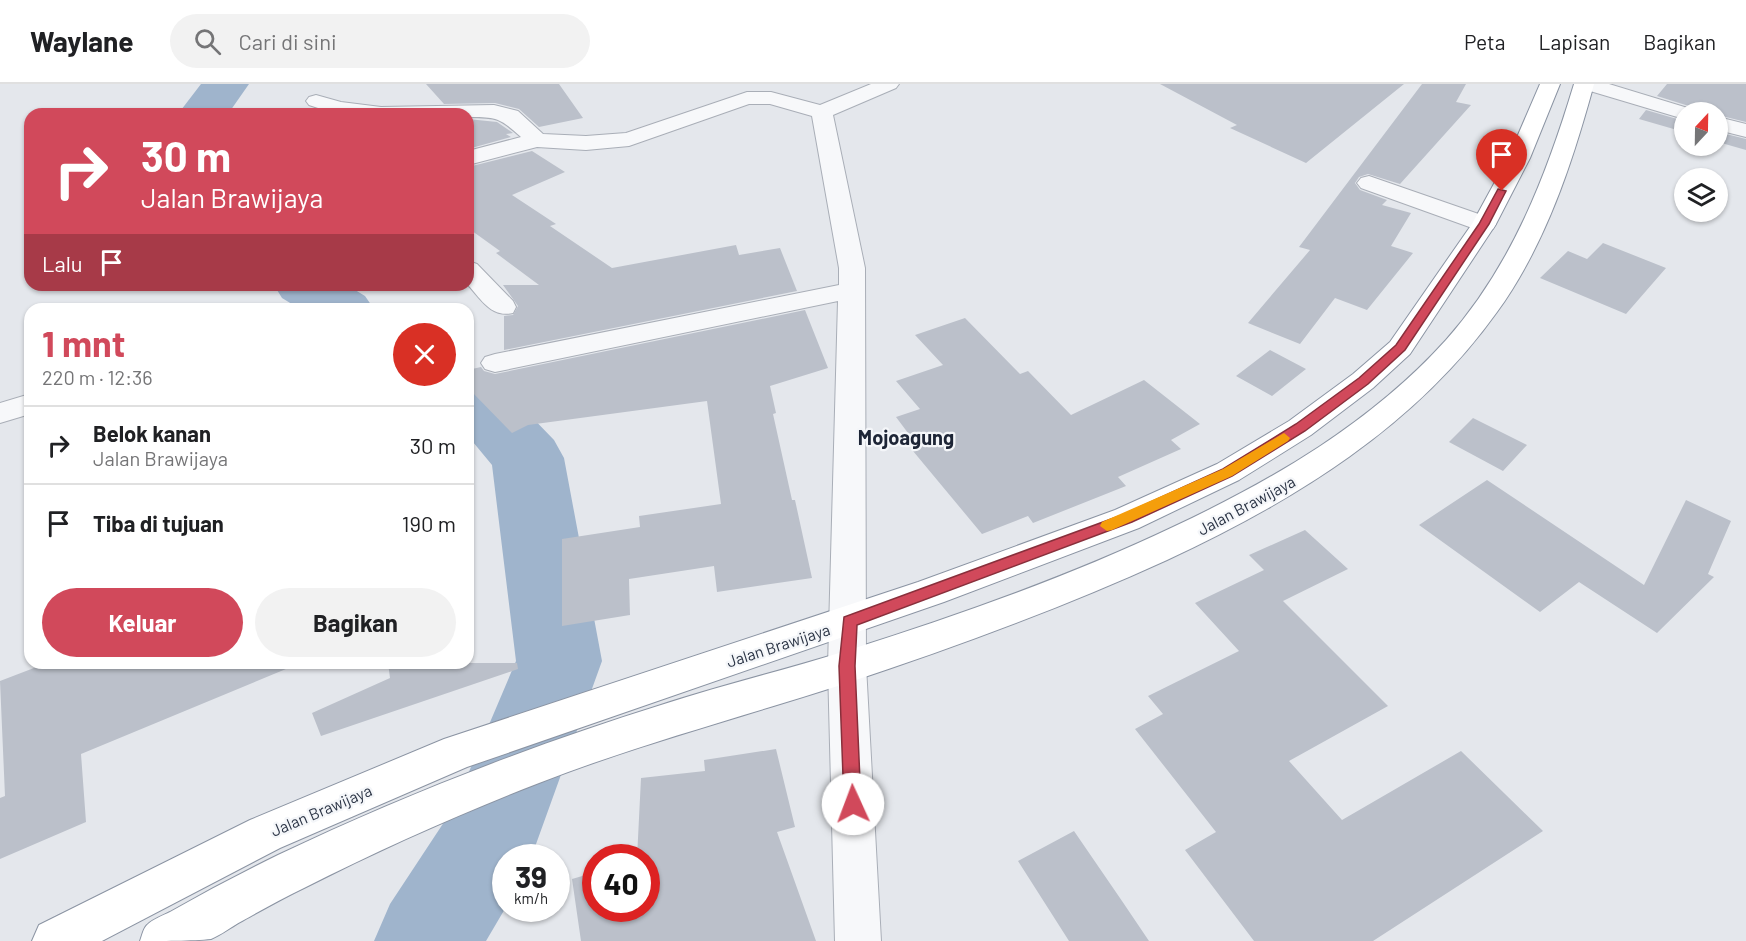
<!DOCTYPE html>
<html lang="id">
<head>
<meta charset="utf-8">
<style>
	:root { --surface:#fff; --page:#f2f2f2; --text:#202124; --muted:#757577; --line:#e0e0e0; --accent:#d1495b }
	body { margin:0; font-family:Barlow,sans-serif; background:var(--page); color:var(--text); height:100vh; display:flex; flex-direction:column; font-size:22px; white-space:nowrap }
	* { box-sizing:border-box; margin:0 }
	p { font-size:20px; color:var(--muted) }
	.icon { flex:none; width:33px; height:33px; fill:none; stroke:currentColor; stroke-width:2; stroke-linecap:round; stroke-linejoin:round }
	.map { position:relative; flex:1; overflow:hidden }
	.drawer { position:absolute; left:24px; top:219px; width:450px; height:366px; display:flex; flex-direction:column; background:var(--surface); border-radius:18px; box-shadow:0 2px 4px #0004 }
	.drawer>* { flex:none }
	.guide { position:absolute; left:24px; top:24px; width:450px; height:183px; border-radius:18px; box-shadow:0 2px 4px #0004; background:#d1495b; color:#fff; overflow:hidden }
	.needle { width:39px; rotate:22deg }
	.controls { position:absolute; left:1674px; top:18px; display:grid; gap:12px }
	.controls a { display:grid; place-items:center; width:54px; height:54px; border-radius:50%; background:var(--surface); box-shadow:0 2px 4px #0004; font-size:30px }
	.speed { position:absolute; left:492px; top:760px; display:flex; gap:12px; font-size:30px; font-weight:700; text-align:center }
	.speed>* { display:grid; place-content:center; width:78px; height:78px; border-radius:50%; background:var(--surface); box-shadow:0 2px 4px #0004; line-height:1 }
	.speed small { font-size:15px; font-weight:400 }
	.speed .limit { border:9px solid #d22; background:#fff; color:#111 }
	.pin { position:absolute; display:grid; place-items:center; width:51px; height:51px; color:#fff; margin:-62px -26px; border-radius:50% 50% 50% 0; rotate:-45deg; box-shadow:0 0 6px #0007 }
	.pin .icon { rotate:45deg }
	.me { position:absolute; width:66px; margin:-33px; rotate:358deg; stroke-linejoin:round; filter:drop-shadow(0 0 4px #0008) }
	.turn { display:flex; align-items:center; gap:21px; height:126px; padding:0 18px; font-size:27px }
	.turn .icon { width:78px; height:78px; stroke-width:2.5 }
	.turn b { display:block; font-size:42px; line-height:51px }
	.then { display:flex; align-items:center; height:57px; padding:0 18px; background:#0003; gap:12px; font-size:22px }
	.round { display:grid; place-items:center; flex:none; width:63px; height:63px; border-radius:32px; background:var(--page) }
	.overview { display:flex; align-items:center; justify-content:space-between; height:102px; padding:0 18px }
	h1 { font-size:36px; font-weight:700; line-height:45px; color:var(--accent) }
	.action { display:flex; gap:12px; margin-top:auto; padding:12px 18px }
	.action a { flex:1; height:69px; border-radius:36px; background:var(--accent); color:#fff; font-size:24px; font-weight:700; line-height:69px; text-align:center }
	.action a+a { background:var(--page); color:var(--text) }
	ul { padding:0; list-style:none }
	li { display:flex; align-items:center; gap:18px; height:78px; padding:0 18px; border-top:2px solid var(--line) }
	li div { flex:1 }
	li b { display:block; font-size:22px }
	li em { font-style:normal }
	header { display:flex; align-items:center; gap:36px; box-sizing:border-box; height:84px; padding:0 30px; background:var(--surface); border-bottom:2px solid var(--line) }
	header strong { font-size:28px }
	nav { display:flex; gap:33px; margin-inline-start:auto; font-size:21px }
	.search { width:420px; height:54px; background:var(--page); display:flex; align-items:center; gap:15px; box-sizing:border-box; padding:0 21px; border-radius:33px; color:var(--muted); font-size:22px }
	.map>svg:first-child { display:block }
	.lines { fill:none; stroke-linecap:round; stroke-linejoin:round }
	.river { fill:#9fb4cc; fill-rule:evenodd }
	.building { fill:#bbc0ca }
	.minor-casing { stroke:#a9aeb7; stroke-width:2 }
	.highway-casing { stroke:#8b94a3; stroke-width:2 }
	.minor { fill:#f7f8fa; fill-rule:evenodd }
	.highway { fill:#fff; fill-rule:evenodd }
	.route { fill:#d1495b; stroke:#882f3b; stroke-width:1.5 }
	.slow { fill:#f59e0b }
	.labels { text-anchor:middle; dominant-baseline:central; stroke-width:4.5; stroke-linejoin:round; paint-order:stroke }
	.street-label { font-size:16px; fill:#2b3445; stroke:#f4f6f9 }
	.quarter-label { font-size:20px; font-weight:bold; fill:#1d2536; stroke:#f4f6f9 }
</style>
</head>
<body>
<header>
<strong>Waylane</strong>
<div class="search"><svg class="icon" aria-label="search" viewBox="0 0 24 24"><circle cx="10" cy="10" r="6"/><path d="M15 15l6 6"/></svg>Cari di sini</div>
<nav><a>Peta</a><a>Lapisan</a><a>Bagikan</a></nav>
</header>
<div class="map">
<svg width="1746" height="857" viewBox="0 0 1746 857">
	<rect width="100%" height="100%" fill="#e4e7ec"/>
	<g class="lines">
		<path class="river" d="M 201,0 L 249,0 L 228,30 L 178,30 Z
			M 274,201 L 347,201 L 365,212 L 374,225 L 300,225 L 282,214 Z
			M 468,285 L 492,292 L 554,356 L 564,374 L 602,577 L 531,774 L 506,774 L 506,823 L 486,857 L 374,857 L 390,820 L 454,723 L 516,577 L 492,381 L 468,352 Z"/>
	</g>
	<path class="building" d="M 426,0 L 559,0 L 583,34 L 539,43 L 519,25 L 495,19 L 444,20 Z
		M 1160,0 L 1404,0 L 1306,79 L 1230,44 L 1237,41 Z
		M 1422,0 L 1466,0 L 1456,18 L 1471,21 L 1400,100 L 1368,90 L 1359,93 L 1355,99 L 1360,106 L 1387,116 L 1382,121 L 1411,129 L 1391,162 L 1413,169 L 1367,226 L 1335,214 L 1300,260 L 1248,239 L 1310,166 L 1299,163 Z
		M 1667,0 L 1746,0 L 1746,38 L 1718,31 L 1718,28 L 1696,28 L 1692,23 L 1657,12 Z
		M 1646,26 L 1684,37 L 1684,48 L 1639,35 Z
		M 468,35 L 497,38 L 513,49 L 506,50 L 511,53 L 468,65 Z
		M 1718,48 L 1746,55 L 1746,66 L 1718,58 Z
		M 532,67 L 565,88 L 512,111 L 556,140 L 550,142 L 612,184 L 736,161 L 739,171 L 780,164 L 797,207 L 504,266 L 504,232 L 513,231 L 518,222 L 503,201 L 539,201 L 496,169 L 500,167 L 468,144 L 468,83 Z
		M 1603,159 L 1666,184 L 1626,230 L 1540,194 L 1568,167 L 1587,175 Z
		M 805,226 L 828,284 L 770,302 L 776,329 L 773,330 L 792,416 L 795,416 L 812,494 L 717,508 L 714,482 L 629,495 L 630,531 L 562,542 L 562,455 L 640,443 L 639,432 L 721,420 L 707,317 L 528,341 L 512,349 L 471,307 L 472,285 L 481,283 L 484,287 L 495,290 Z
		M 965,234 L 1020,290 L 1028,287 L 1071,331 L 1144,296 L 1200,340 L 1171,356 L 1181,365 L 1118,393 L 1126,402 L 1033,439 L 1028,432 L 982,450 L 913,367 L 920,365 L 896,333 L 920,325 L 896,297 L 943,281 L 915,251 Z
		M 1270,266 L 1306,285 L 1272,312 L 1236,292 Z
		M 1473,334 L 1527,361 L 1503,387 L 1449,358 Z
		M 1487,396 L 1644,501 L 1686,416 L 1731,437 L 1708,490 L 1714,493 L 1657,549 L 1579,498 L 1540,528 L 1419,441 Z
		M 1305,446 L 1348,485 L 1283,517 L 1388,622 L 1289,677 L 1342,736 L 1461,667 L 1543,747 L 1373,857 L 1254,857 L 1185,766 L 1216,748 L 1135,645 L 1163,630 L 1148,612 L 1239,567 L 1195,519 L 1264,486 L 1249,471 Z
		M 47,579 L 298,579 L 298,580 L 81,670 L 86,738 L 0,775 L 0,714 L 5,712 L 0,597 Z
		M 388,579 L 517,579 L 518,585 L 321,652 L 312,629 L 390,594 Z
		M 776,665 L 795,743 L 777,748 L 816,857 L 581,857 L 572,795 L 596,788 L 596,825 L 646,825 L 646,774 L 637,774 L 641,694 L 705,687 L 704,676 Z
		M 1074,747 L 1122,817 L 1149,857 L 1069,857 L 1018,777 Z"/>
	<g class="lines">
		<g class="minor-casing">
			<path id="minor" d="M 871,0 L 899,0 L 896,4 L 833,31 L 865,184 L 866,582 L 881,857 L 835,857 L 828,582 L 838,217 L 495,288 L 485,285 L 481,279 L 485,273 L 495,270 L 839,201 L 839,184 L 812,32 L 770,20 L 749,20 L 629,62 L 586,66 L 537,63 L 468,81 L 468,67 L 521,53 C 500,34 497,33 468,33 L 468,30 L 336,30 L 309,21 L 306,17 L 309,13 L 316,11 L 341,18 L 381,23 L 494,21 L 518,27 L 543,50 L 586,52 L 626,49 L 747,8 L 771,8 L 820,21 Z
				M 1577,0 L 1609,0 L 1691,25 L 1694,28 L 1684,28 L 1684,35 L 1580,4 Z
				M 1718,33 L 1746,40 L 1746,53 L 1718,46 Z
				M 1369,92 L 1493,135 L 1496,140 L 1493,145 L 1484,147 L 1475,145 L 1361,104 L 1357,99 L 1361,94 Z
				M 468,177 L 477,180 L 513,217 L 516,223 L 513,229 C 491,234 481,215 468,201 Z
				M 30,310 L 30,330 L 0,339 L 0,319 Z"/>
		</g>
		<g class="highway-casing">
			<path id="highway" d="M 1540,0 L 1560,0 L 1530,74 L 1496,140 L 1410,270 L 1373,304 L 1311,351 L 1239,396 L 1139,444 L 944,518 L 467,683 L 280,764 L 102,857 L 32,857 L 39,841 L 250,736 L 444,655 L 918,498 L 1115,426 L 1217,380 L 1289,337 L 1353,290 L 1390,258 L 1472,140 L 1508,74 Z
				M 1574,0 L 1594,0 C 1572,80 1546,160 1497,228 C 1415,343 1294,417 1167,476 C 1062,524 953,564 844,600 C 742,633 639,660 539,699 C 459,730 381,765 304,804 C 283,814 262,826 242,837 C 231,843 221,851 211,855 C 194,857 159,857 140,857 C 142,852 143,845 147,841 C 151,836 164,831 170,828 C 205,808 241,789 278,771 C 402,712 530,662 661,621 C 722,601 785,586 846,567 C 957,532 1068,493 1173,443 C 1273,396 1371,339 1446,256 C 1511,183 1546,93 1574,0 Z"/>
		</g>
		<use href="#minor" class="minor"/>
		<use href="#highway" class="highway"/>
	</g>
	<path class="route" d="M 1498,105 L 1506,107 L 1489,140 L 1405,266 L 1368,300 L 1305,347 L 1232,392 L 1132,438 L 857,541 L 855,582 L 861,720 L 859,725 L 853,728 L 847,725 L 844,720 L 839,582 L 844,533 L 1122,431 L 1223,385 L 1296,340 L 1359,294 L 1396,261 L 1479,140 Z"/>
	<path class="slow" d="M 1284,349 L 1290,354 L 1288,357 L 1232,392 L 1112,446 L 1107,447 L 1100,442 L 1102,438 L 1223,385 Z"/>
	<g class="labels">
		<g class="street-label">
			<text transform="translate(1246 421) rotate(-28)">Jalan Brawijaya</text>
			<text transform="translate(778 561) rotate(-18)">Jalan Brawijaya</text>
			<text transform="translate(321 726) rotate(-23)">Jalan Brawijaya</text>
		</g>
		<g class="quarter-label">
			<text x="906" y="353">Mojoagung</text>
		</g>
	</g>
</svg>
<div class="controls">
<a><svg class="needle" viewBox="-14 -14 28 28"><path d="M0-13l5 13h-10z" fill="#e53935"/><path d="M0 13l5-13h-10z" fill="#757577"/></svg></a>
<a><svg class="icon" aria-label="layers" viewBox="0 0 24 24"><path d="M12 4l9 5-9 5-9-5zM3 14l9 5 9-5"/></svg></a>
</div>
<div class="speed"><div>39<small>km/h</small></div><div class="limit">40</div></div>
<div class="pin" style="left:1502px;top:107px;background:#d93025"><svg class="icon" aria-label="arrive" viewBox="0 0 24 24"><path d="M6 21V4h12l-3 4 3 4H6"/></svg></div>
<svg class="me" style="left:853px;top:720px" viewBox="-20 -20 40 40"><circle r="19" fill="#fff"/><path d="M0-13L10 11 0 6-10 11z" fill="#d1495b"/></svg>
<div class="guide">
<div class="turn"><svg class="icon" aria-label="right" viewBox="0 0 24 24"><path d="M7 20v-9h11M14 6l5 5-5 5"/></svg><div><b>30 m</b>Jalan Brawijaya</div></div>
<div class="then">Lalu<svg class="icon" aria-label="arrive" viewBox="0 0 24 24"><path d="M6 21V4h12l-3 4 3 4H6"/></svg></div>
</div>
<section class="drawer">
<div class="overview"><div><h1>1 mnt</h1><p>220 m · 12:36</p></div><a class="round" style="background:#d93025;color:#fff"><svg class="icon" aria-label="close" viewBox="0 0 24 24"><path d="M6 6l12 12M18 6L6 18"/></svg></a></div>
<ul>
<li><svg class="icon" aria-label="right" viewBox="0 0 24 24"><path d="M7 20v-9h11M14 6l5 5-5 5"/></svg><div><b>Belok kanan</b><p>Jalan Brawijaya</p></div><em>30 m</em></li>
<li><svg class="icon" aria-label="arrive" viewBox="0 0 24 24"><path d="M6 21V4h12l-3 4 3 4H6"/></svg><div><b>Tiba di tujuan</b></div><em>190 m</em></li>
</ul>
<div class="action"><a>Keluar</a><a>Bagikan</a></div>
</section>
</div>
</body>
</html>
